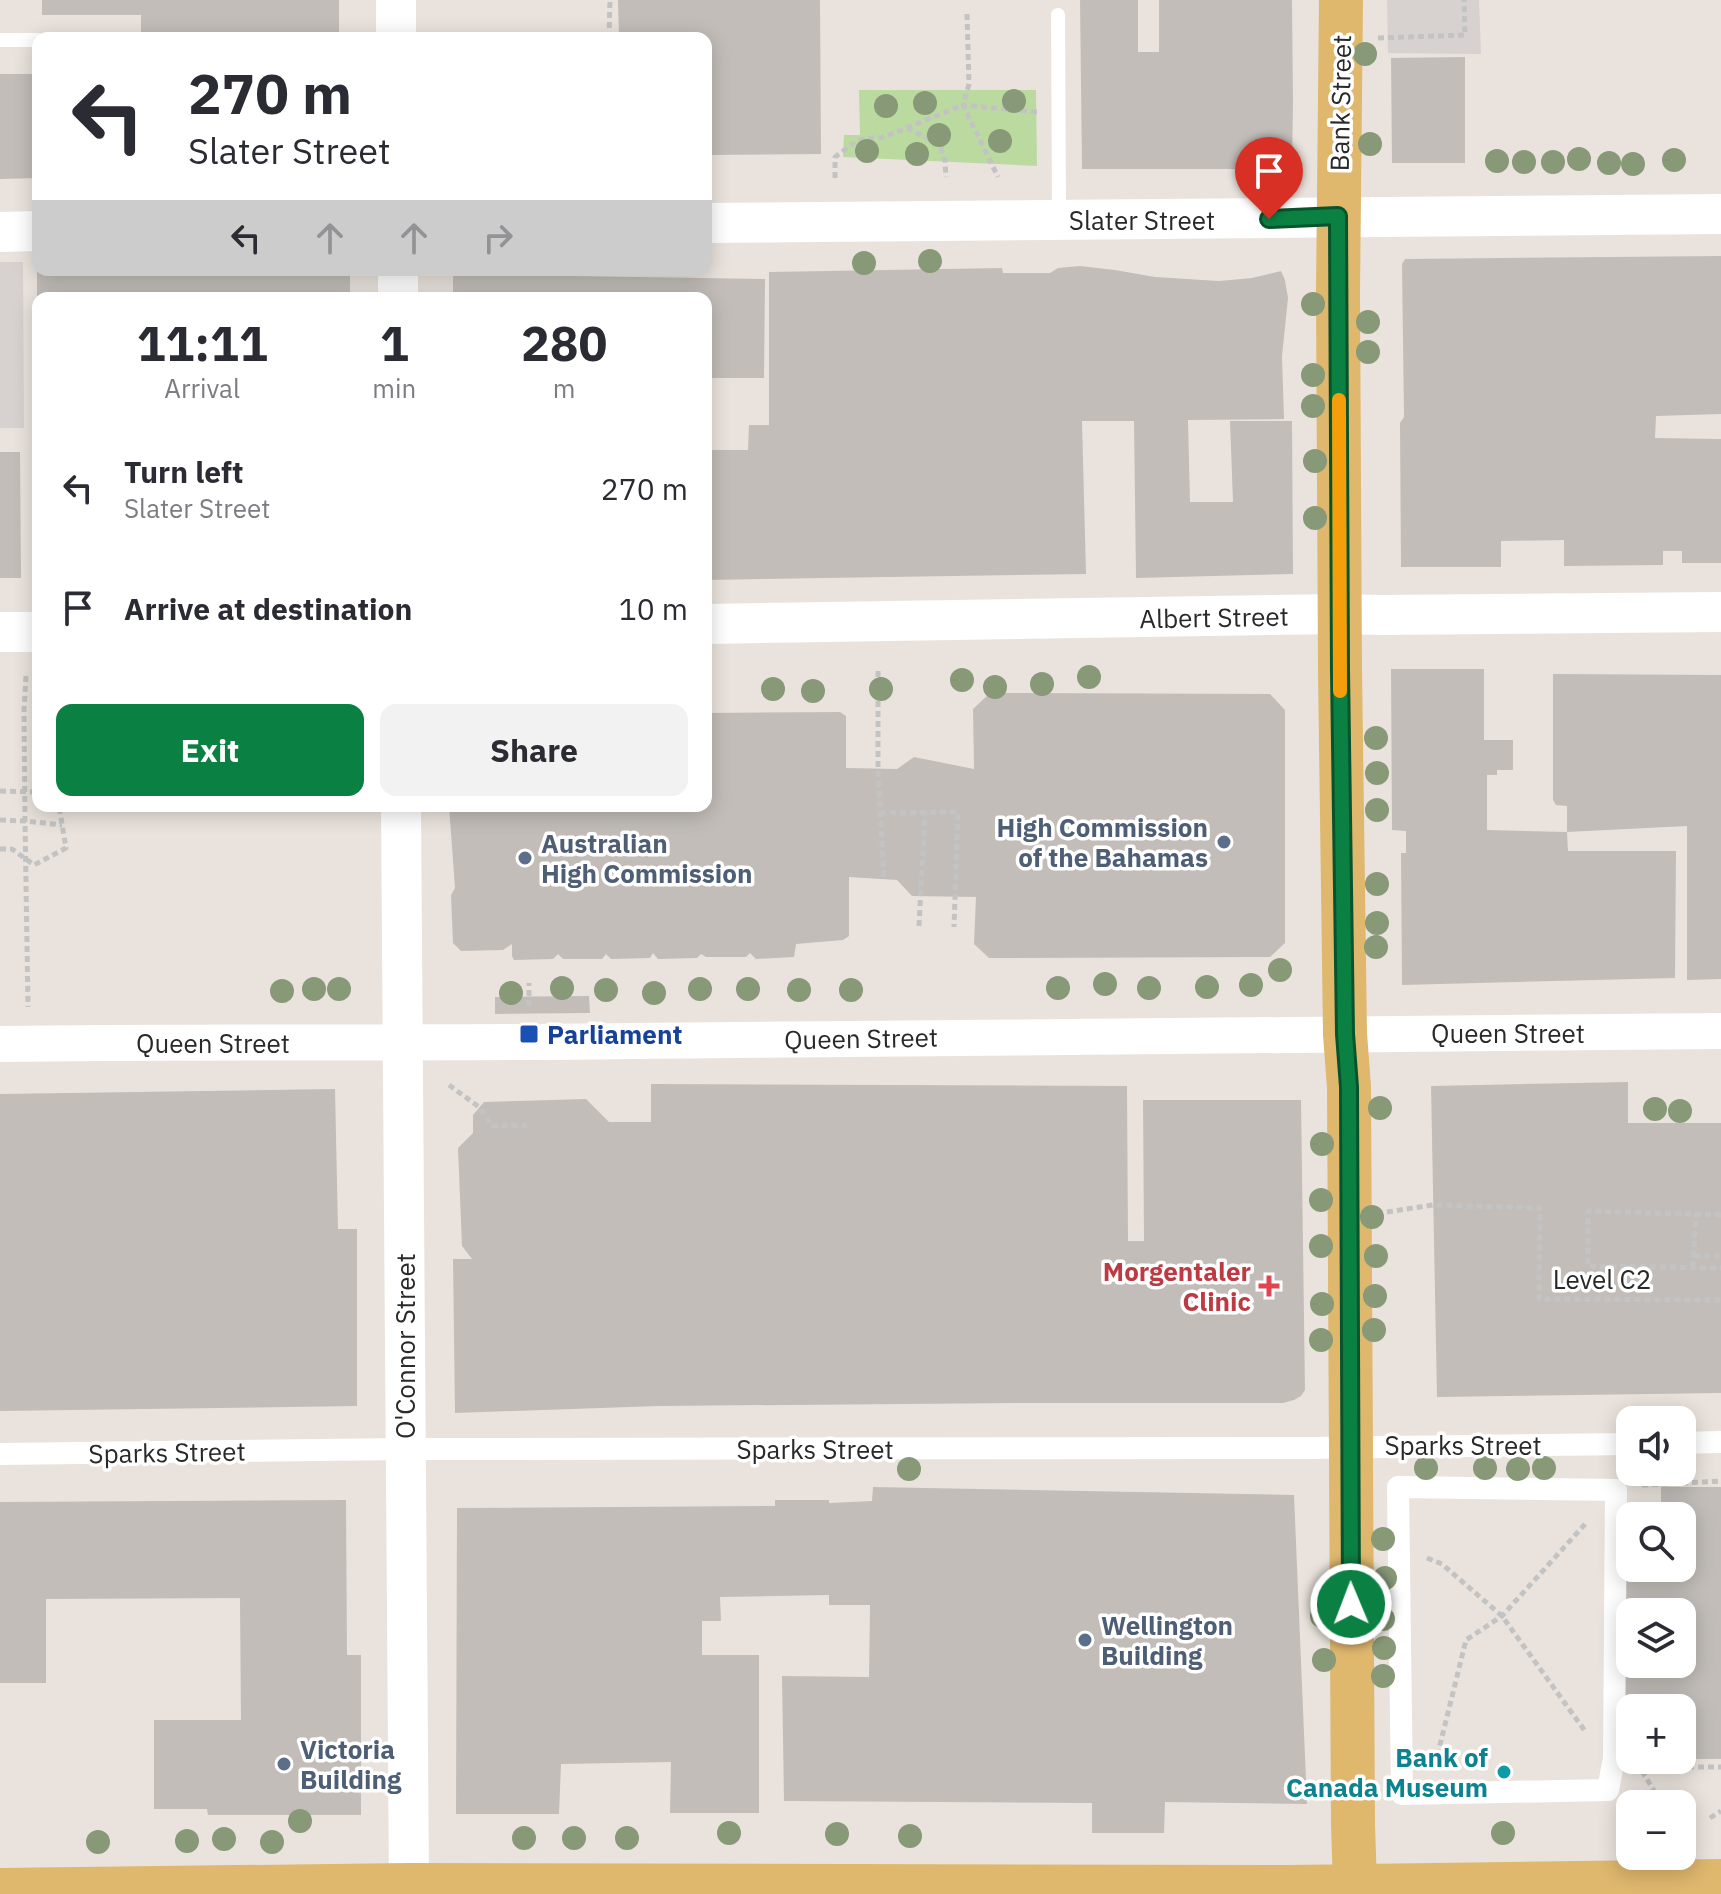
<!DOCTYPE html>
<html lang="en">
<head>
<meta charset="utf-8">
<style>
	:root { --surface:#fff; --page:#f2f2f3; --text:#2b2b33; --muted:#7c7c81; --accent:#0b8043 }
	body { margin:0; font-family:"IBM Plex Sans",sans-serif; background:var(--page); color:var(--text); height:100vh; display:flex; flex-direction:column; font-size:30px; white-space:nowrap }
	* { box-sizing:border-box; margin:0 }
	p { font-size:26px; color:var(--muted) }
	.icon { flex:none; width:44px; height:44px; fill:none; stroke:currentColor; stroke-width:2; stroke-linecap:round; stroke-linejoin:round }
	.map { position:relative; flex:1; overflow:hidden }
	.panel { position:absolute; left:32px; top:292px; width:680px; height:520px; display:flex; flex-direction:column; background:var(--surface); border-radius:16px; box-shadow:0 4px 20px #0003 }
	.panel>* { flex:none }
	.hud { position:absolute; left:32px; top:32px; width:680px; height:244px; border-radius:16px; box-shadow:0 4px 20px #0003; background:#fff; color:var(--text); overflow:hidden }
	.buttons { position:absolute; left:1616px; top:1406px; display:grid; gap:16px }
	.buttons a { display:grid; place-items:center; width:80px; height:80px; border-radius:16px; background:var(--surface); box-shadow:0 4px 20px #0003; font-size:40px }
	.pin { position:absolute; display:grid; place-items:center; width:68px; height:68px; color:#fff; margin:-82px -34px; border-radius:50% 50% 50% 0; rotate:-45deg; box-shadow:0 0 8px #0007 }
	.pin .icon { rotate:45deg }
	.me { position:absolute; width:88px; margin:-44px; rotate:359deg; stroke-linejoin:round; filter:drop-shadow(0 0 6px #0008) }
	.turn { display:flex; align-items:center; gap:28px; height:168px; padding:0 24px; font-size:36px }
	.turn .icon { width:104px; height:104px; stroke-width:2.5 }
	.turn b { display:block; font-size:56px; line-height:68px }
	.lanes { display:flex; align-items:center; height:76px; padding:0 24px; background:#0003; justify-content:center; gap:40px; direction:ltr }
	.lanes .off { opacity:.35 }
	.eta { display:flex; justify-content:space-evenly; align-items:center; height:136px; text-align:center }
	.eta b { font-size:48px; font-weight:800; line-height:56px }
	.primary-button { display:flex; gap:16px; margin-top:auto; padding:16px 24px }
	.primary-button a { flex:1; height:92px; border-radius:16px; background:var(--accent); color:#fff; font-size:32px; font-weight:800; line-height:92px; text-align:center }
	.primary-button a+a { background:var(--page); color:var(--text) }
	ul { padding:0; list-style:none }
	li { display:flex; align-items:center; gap:24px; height:120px; padding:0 24px }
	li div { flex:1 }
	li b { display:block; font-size:30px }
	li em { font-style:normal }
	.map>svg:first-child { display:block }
	.green { fill:#bbdaa0 }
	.plaza { fill:#d7d2cf }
	.building { fill:#c2bdb9; fill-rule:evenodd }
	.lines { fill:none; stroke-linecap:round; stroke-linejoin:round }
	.path { stroke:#c3c3c3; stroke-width:5; stroke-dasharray:6 4; stroke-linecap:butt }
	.service { stroke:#fff; stroke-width:14 }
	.pedestrian { stroke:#fff; stroke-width:22 }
	.tertiary { stroke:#fff; stroke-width:36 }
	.secondary { stroke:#fff; stroke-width:40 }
	.primary { stroke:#dfb76d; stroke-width:44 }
	.tree { fill:#879977 }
	.route-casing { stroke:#07532c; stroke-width:20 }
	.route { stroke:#0b8043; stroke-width:14 }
	.slow { stroke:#f59e0b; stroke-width:14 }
	.service-dot { fill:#5c6f8a; stroke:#fff; stroke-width:3 }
	.transit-dot { fill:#1a4fb4; stroke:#fff; stroke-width:3 }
	.health-dot { fill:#e0444e; stroke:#fff; stroke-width:3 }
	.culture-dot { fill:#0f9aa8; stroke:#fff; stroke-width:3 }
	.labels { text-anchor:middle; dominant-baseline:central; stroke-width:7; stroke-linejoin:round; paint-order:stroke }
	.street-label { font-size:26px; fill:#292929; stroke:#fff }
	.service-label { font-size:26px; font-weight:bold; fill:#4e5e75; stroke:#fff; text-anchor:start }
	.transit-label { font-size:26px; font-weight:bold; fill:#164399; stroke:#fff; text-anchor:start }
	.health-label { font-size:26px; font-weight:bold; fill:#be3a42; stroke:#fff; text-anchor:end }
	.culture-label { font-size:26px; font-weight:bold; fill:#0d838f; stroke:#fff; text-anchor:end }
</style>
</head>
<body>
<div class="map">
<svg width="1721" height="1894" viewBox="0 0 1721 1894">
	<rect width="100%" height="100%" fill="#eae3dd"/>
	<path class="green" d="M 859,90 L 1036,90 L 1037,166 L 843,157 L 844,135 L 860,135 Z"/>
	<path class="plaza" d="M 1387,0 L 1479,0 L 1481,54 L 1388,53 Z
		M 0,262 L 23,262 L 24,428 L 0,428 Z"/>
	<path class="building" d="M 42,0 L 339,0 L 339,38 L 141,38 L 141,15 L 42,15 Z
		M 618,0 L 820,0 L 821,154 L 706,155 L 706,38 L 619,38 Z
		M 1080,0 L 1138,0 L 1138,52 L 1159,52 L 1159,0 L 1292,0 L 1293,102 L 1292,169 L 1082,169 Z
		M 1465,57 L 1465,163 L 1392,163 L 1391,58 Z
		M 0,74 L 38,74 L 38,178 L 0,179 Z
		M 1721,256 L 1721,414 L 1656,416 L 1655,438 L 1721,439 L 1721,563 L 1682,563 L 1682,551 L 1663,551 L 1663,565 L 1564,566 L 1564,540 L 1501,541 L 1501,567 L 1401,567 L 1400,423 L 1404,417 L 1402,264 L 1405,259 Z
		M 1080,266 L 1115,270 L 1155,277 L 1219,281 L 1252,278 L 1281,271 L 1285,280 L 1288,298 L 1282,356 L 1284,419 L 1188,420 L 1190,502 L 1233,502 L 1230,421 L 1292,421 L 1293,574 L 1136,578 L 1134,421 L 1082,421 L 1086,574 L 706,580 L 706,450 L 748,450 L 749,425 L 769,425 L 769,272 L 1002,268 L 1003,273 L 1050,273 L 1058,268 Z
		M 350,270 L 350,298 L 37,298 L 37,272 Z
		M 453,274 L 765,279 L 764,378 L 706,378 L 706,298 L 453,298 Z
		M 0,452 L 20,452 L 21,578 L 0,578 Z
		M 1391,669 L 1484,669 L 1484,740 L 1513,740 L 1513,770 L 1497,770 L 1497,775 L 1487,775 L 1487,830 L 1567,832 L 1568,851 L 1676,851 L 1675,978 L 1402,985 L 1401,853 L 1406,853 L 1406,831 L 1392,830 Z
		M 1553,674 L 1721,675 L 1721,979 L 1687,980 L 1687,826 L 1567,832 L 1567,806 L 1556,805 L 1553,800 Z
		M 990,693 L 1270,694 L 1285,710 L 1285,943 L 1270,957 L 989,958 L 974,944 L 976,897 L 912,896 L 897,880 L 849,877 L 849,936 L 843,940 L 796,944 L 794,957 L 756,959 L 750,953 L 746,957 L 706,957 L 701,954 L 697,958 L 658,959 L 653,953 L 650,958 L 611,959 L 606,954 L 602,959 L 563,959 L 558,954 L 553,959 L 514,960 L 512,956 L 512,944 L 503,950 L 461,951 L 453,943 L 451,895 L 455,888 L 449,806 L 706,806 L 706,713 L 840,712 L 846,716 L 846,768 L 897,769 L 914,757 L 974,769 L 973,709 Z
		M 589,996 L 590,1013 L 495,1014 L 495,997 Z
		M 1628,1082 L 1628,1123 L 1721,1123 L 1721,1393 L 1437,1397 L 1431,1086 Z
		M 651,1084 L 1127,1086 L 1128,1241 L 1144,1241 L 1143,1100 L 1301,1100 L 1305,1390 L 1301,1396 L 1294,1400 L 1283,1403 L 1017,1403 L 658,1406 L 455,1413 L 453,1259 L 472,1259 L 462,1246 L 458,1148 L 473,1133 L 473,1115 L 484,1102 L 586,1099 L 609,1122 L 651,1122 Z
		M 335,1089 L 338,1229 L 357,1229 L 357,1406 L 0,1411 L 0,1094 Z
		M 873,1487 L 1294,1495 L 1307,1804 L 1165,1802 L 1164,1833 L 1092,1833 L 1092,1803 L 784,1801 L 782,1676 L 869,1677 L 870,1605 L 829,1605 L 829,1595 L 720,1597 L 721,1621 L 702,1621 L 702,1655 L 759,1655 L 759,1813 L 670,1813 L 671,1762 L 561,1764 L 559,1814 L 456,1814 L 457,1508 L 775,1506 L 775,1500 L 829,1500 L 829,1503 L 872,1501 Z
		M 1661,1487 L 1721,1487 L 1721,1759 L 1682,1759 L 1682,1708 L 1630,1708 L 1630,1759 L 1617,1759 L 1617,1553 L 1630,1553 L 1630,1568 L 1682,1568 L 1682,1516 L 1661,1516 ZM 1630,1612 L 1682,1612 L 1682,1664 L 1630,1664 Z
		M 346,1500 L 347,1655 L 361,1655 L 361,1815 L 208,1815 L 207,1809 L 154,1809 L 154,1720 L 241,1720 L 240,1598 L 46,1599 L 46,1683 L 0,1683 L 0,1502 Z"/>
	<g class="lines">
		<path class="path" d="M 967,14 L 969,84 L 963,105 L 1037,112
			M 609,38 L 610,0
			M 1378,38 L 1465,35 L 1464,0
			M 907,128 L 940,144 L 945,162 L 946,177
			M 835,178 L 835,157 L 858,140 L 884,137 L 963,105 L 998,177
			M 878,671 L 878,769 L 884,879
			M 26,676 L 24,710 L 25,821 L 28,1007
			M 0,791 L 38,792
			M 880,813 L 958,812 L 954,927
			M 0,820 L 25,821 L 62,825
			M 0,849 L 12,849 L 34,865 L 66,848 L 59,806
			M 919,926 L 925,812
			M 527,1004 L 529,1004 L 529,983
			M 449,1085 L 479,1107 L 492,1126 L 527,1125
			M 1387,1212 L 1433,1205 L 1540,1208 L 1539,1299 L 1721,1300
			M 1721,1215 L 1588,1211 L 1588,1266 L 1721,1268
			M 1694,1256 L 1721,1256
			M 1693,1267 L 1696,1214
			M 1642,1485 L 1721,1481
			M 1427,1558 L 1442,1564 L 1502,1616 L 1585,1731
			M 1435,1765 L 1466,1640 L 1502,1616 L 1587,1522
			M 1638,1767 L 1721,1767
			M 1642,1771 L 1662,1804
			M 1710,1818 L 1721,1811"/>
		<path class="service" d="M 1058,15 L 1059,216
			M 0,40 L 38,40"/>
		<path class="pedestrian" d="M 1682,1443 L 1721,1442
			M 0,1454 L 406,1449 L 1310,1448 L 1630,1444
			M 1398,1487 L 1616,1490 L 1614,1758 L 1608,1790 L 1402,1794 Z"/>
		<path class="tertiary" d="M 0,1044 C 210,1041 421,1044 631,1041 C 995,1037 1358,1034 1721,1031"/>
		<path class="secondary" d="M 396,0 L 396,38
			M 706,223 L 1721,214
			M 0,232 L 38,231
			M 398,270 L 398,298
			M 706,624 L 1340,614 L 1379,615 L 1721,612
			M 0,632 L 38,632
			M 401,806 L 409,1885"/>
		<path class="primary" d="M 1341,0 L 1338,293 L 1340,670 L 1345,1034 L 1349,1087 L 1353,1825 L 1355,1886
			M 0,1890 L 409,1885 L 1287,1887 L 1721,1881"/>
	</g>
	<g class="tree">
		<circle cx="1365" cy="54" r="12"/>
		<circle cx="1014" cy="101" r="12"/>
		<circle cx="925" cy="103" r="12"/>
		<circle cx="886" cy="106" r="12"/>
		<circle cx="939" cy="135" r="12"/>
		<circle cx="1000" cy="141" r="12"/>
		<circle cx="1370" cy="144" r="12"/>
		<circle cx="867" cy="151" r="12"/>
		<circle cx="917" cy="154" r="12"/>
		<circle cx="1579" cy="159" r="12"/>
		<circle cx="1674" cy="160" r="12"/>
		<circle cx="1497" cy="161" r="12"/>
		<circle cx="1524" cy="162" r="12"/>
		<circle cx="1553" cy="162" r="12"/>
		<circle cx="1609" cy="163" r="12"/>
		<circle cx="1633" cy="164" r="12"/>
		<circle cx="930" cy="261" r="12"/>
		<circle cx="864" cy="263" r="12"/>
		<circle cx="1313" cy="304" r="12"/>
		<circle cx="1368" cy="322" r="12"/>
		<circle cx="1368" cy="352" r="12"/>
		<circle cx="1313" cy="375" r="12"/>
		<circle cx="1313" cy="406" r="12"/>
		<circle cx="1315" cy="461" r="12"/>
		<circle cx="1315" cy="518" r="12"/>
		<circle cx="1089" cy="677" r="12"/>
		<circle cx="962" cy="680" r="12"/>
		<circle cx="1042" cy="684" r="12"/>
		<circle cx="995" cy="687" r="12"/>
		<circle cx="773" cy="689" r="12"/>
		<circle cx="881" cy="689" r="12"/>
		<circle cx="813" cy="691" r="12"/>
		<circle cx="1376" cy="738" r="12"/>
		<circle cx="1377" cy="773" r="12"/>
		<circle cx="1377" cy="810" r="12"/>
		<circle cx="1377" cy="884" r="12"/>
		<circle cx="1377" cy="923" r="12"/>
		<circle cx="1376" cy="947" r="12"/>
		<circle cx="1280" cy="970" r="12"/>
		<circle cx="1105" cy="984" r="12"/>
		<circle cx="1251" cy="985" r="12"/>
		<circle cx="1207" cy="987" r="12"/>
		<circle cx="562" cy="988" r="12"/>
		<circle cx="1058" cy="988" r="12"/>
		<circle cx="1149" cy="988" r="12"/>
		<circle cx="314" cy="989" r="12"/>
		<circle cx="339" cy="989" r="12"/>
		<circle cx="700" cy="989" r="12"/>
		<circle cx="748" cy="989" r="12"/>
		<circle cx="606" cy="990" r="12"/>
		<circle cx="799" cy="990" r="12"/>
		<circle cx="851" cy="990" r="12"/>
		<circle cx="282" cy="991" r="12"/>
		<circle cx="511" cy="993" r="12"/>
		<circle cx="654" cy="993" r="12"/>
		<circle cx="1380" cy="1108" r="12"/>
		<circle cx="1655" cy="1109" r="12"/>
		<circle cx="1680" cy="1111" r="12"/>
		<circle cx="1322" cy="1144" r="12"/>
		<circle cx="1321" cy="1200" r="12"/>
		<circle cx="1372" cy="1217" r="12"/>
		<circle cx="1321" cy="1246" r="12"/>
		<circle cx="1376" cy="1256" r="12"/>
		<circle cx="1375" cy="1296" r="12"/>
		<circle cx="1322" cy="1304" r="12"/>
		<circle cx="1374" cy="1330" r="12"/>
		<circle cx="1321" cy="1340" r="12"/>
		<circle cx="1426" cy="1468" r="12"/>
		<circle cx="1485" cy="1468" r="12"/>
		<circle cx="1544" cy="1468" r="12"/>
		<circle cx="909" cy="1469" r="12"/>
		<circle cx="1518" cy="1469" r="12"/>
		<circle cx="1383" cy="1539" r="12"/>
		<circle cx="1385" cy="1578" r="12"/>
		<circle cx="1322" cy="1616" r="12"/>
		<circle cx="1383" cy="1619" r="12"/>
		<circle cx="1384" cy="1648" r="12"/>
		<circle cx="1324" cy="1660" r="12"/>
		<circle cx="1383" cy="1676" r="12"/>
		<circle cx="300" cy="1821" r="12"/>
		<circle cx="729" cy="1833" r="12"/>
		<circle cx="1503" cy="1833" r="12"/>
		<circle cx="837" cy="1834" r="12"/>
		<circle cx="910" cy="1836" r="12"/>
		<circle cx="524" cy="1838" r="12"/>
		<circle cx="574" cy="1838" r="12"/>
		<circle cx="627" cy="1838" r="12"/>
		<circle cx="224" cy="1839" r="12"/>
		<circle cx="187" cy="1841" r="12"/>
		<circle cx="98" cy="1842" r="12"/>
		<circle cx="272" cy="1842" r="12"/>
	</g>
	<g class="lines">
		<g class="route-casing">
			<path id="route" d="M 1269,219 L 1338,216 L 1340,670 L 1345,1034 L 1349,1087 L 1351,1604"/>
		</g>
		<use href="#route" class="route"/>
		<path class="slow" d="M 1339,400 L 1340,691"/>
	</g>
	<g class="service-dot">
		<circle cx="1224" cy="842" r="8"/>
		<circle cx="525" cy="858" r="8"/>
		<circle cx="1085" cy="1640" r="8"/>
		<circle cx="284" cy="1764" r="8"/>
	</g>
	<rect class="transit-dot" x="519" y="1024" width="20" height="20" rx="4"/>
	<path class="health-dot" d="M1265 1274h8v8h8v8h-8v8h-8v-8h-8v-8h8z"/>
	<circle class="culture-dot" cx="1504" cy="1772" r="8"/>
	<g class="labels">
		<g class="street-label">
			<text transform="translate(1340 103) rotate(-89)">Bank Street</text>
			<text x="1142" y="220">Slater Street</text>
			<text transform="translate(1214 617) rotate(-1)">Albert Street</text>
			<text x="1508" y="1033">Queen Street</text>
			<text transform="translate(861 1038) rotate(-1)">Queen Street</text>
			<text x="213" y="1043">Queen Street</text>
			<text x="1602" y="1279">Level C2</text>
			<text transform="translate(405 1346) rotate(-90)">O'Connor Street</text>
			<text x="1463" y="1445">Sparks Street</text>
			<text x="815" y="1449">Sparks Street</text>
			<text transform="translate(167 1452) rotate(-1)">Sparks Street</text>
		</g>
		<g class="service-label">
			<text x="1208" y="827" text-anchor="end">High Commission<tspan x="1208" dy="30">of the Bahamas</tspan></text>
			<text x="541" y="843">Australian<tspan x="541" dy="30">High Commission</tspan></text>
			<text x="1101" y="1625">Wellington<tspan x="1101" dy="30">Building</tspan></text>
			<text x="300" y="1749">Victoria<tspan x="300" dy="30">Building</tspan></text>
		</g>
		<g class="transit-label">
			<text x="547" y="1034">Parliament</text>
		</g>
		<g class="health-label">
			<text x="1251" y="1271">Morgentaler<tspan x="1251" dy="30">Clinic</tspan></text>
		</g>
		<g class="culture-label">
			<text x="1488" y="1757">Bank of<tspan x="1488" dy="30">Canada Museum</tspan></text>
		</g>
	</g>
</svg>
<div class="buttons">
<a><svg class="icon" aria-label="sound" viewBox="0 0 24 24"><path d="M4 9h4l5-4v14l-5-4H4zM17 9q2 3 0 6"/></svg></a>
<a><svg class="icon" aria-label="search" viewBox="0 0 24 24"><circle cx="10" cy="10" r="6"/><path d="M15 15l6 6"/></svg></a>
<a><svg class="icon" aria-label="layers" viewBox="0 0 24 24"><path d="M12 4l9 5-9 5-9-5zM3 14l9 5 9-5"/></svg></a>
<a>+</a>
<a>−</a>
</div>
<div class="pin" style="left:1269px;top:219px;background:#d93025"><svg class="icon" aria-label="arrive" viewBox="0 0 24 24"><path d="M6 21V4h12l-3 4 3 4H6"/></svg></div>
<svg class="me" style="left:1351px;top:1604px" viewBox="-20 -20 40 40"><circle r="17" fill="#0b8043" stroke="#fff" stroke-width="3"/><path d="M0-11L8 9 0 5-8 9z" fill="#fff"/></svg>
<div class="hud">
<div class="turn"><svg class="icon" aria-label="left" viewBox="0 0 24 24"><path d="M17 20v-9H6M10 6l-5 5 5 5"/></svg><div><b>270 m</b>Slater Street</div></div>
<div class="lanes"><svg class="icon" aria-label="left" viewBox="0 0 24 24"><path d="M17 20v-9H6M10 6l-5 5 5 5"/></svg><svg class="icon off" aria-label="ahead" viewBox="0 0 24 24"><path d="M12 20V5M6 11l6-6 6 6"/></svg><svg class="icon off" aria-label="ahead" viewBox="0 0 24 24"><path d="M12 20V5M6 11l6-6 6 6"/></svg><svg class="icon off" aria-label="right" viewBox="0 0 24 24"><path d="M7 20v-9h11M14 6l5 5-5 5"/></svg></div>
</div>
<section class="panel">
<div class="eta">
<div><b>11:11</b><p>Arrival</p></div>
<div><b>1</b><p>min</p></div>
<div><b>280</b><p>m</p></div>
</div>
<ul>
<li><svg class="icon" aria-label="left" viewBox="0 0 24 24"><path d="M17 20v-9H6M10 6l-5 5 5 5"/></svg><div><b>Turn left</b><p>Slater Street</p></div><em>270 m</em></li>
<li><svg class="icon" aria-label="arrive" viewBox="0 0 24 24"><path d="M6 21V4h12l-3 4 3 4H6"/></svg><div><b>Arrive at destination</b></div><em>10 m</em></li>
</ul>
<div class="primary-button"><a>Exit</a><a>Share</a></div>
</section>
</div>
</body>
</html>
